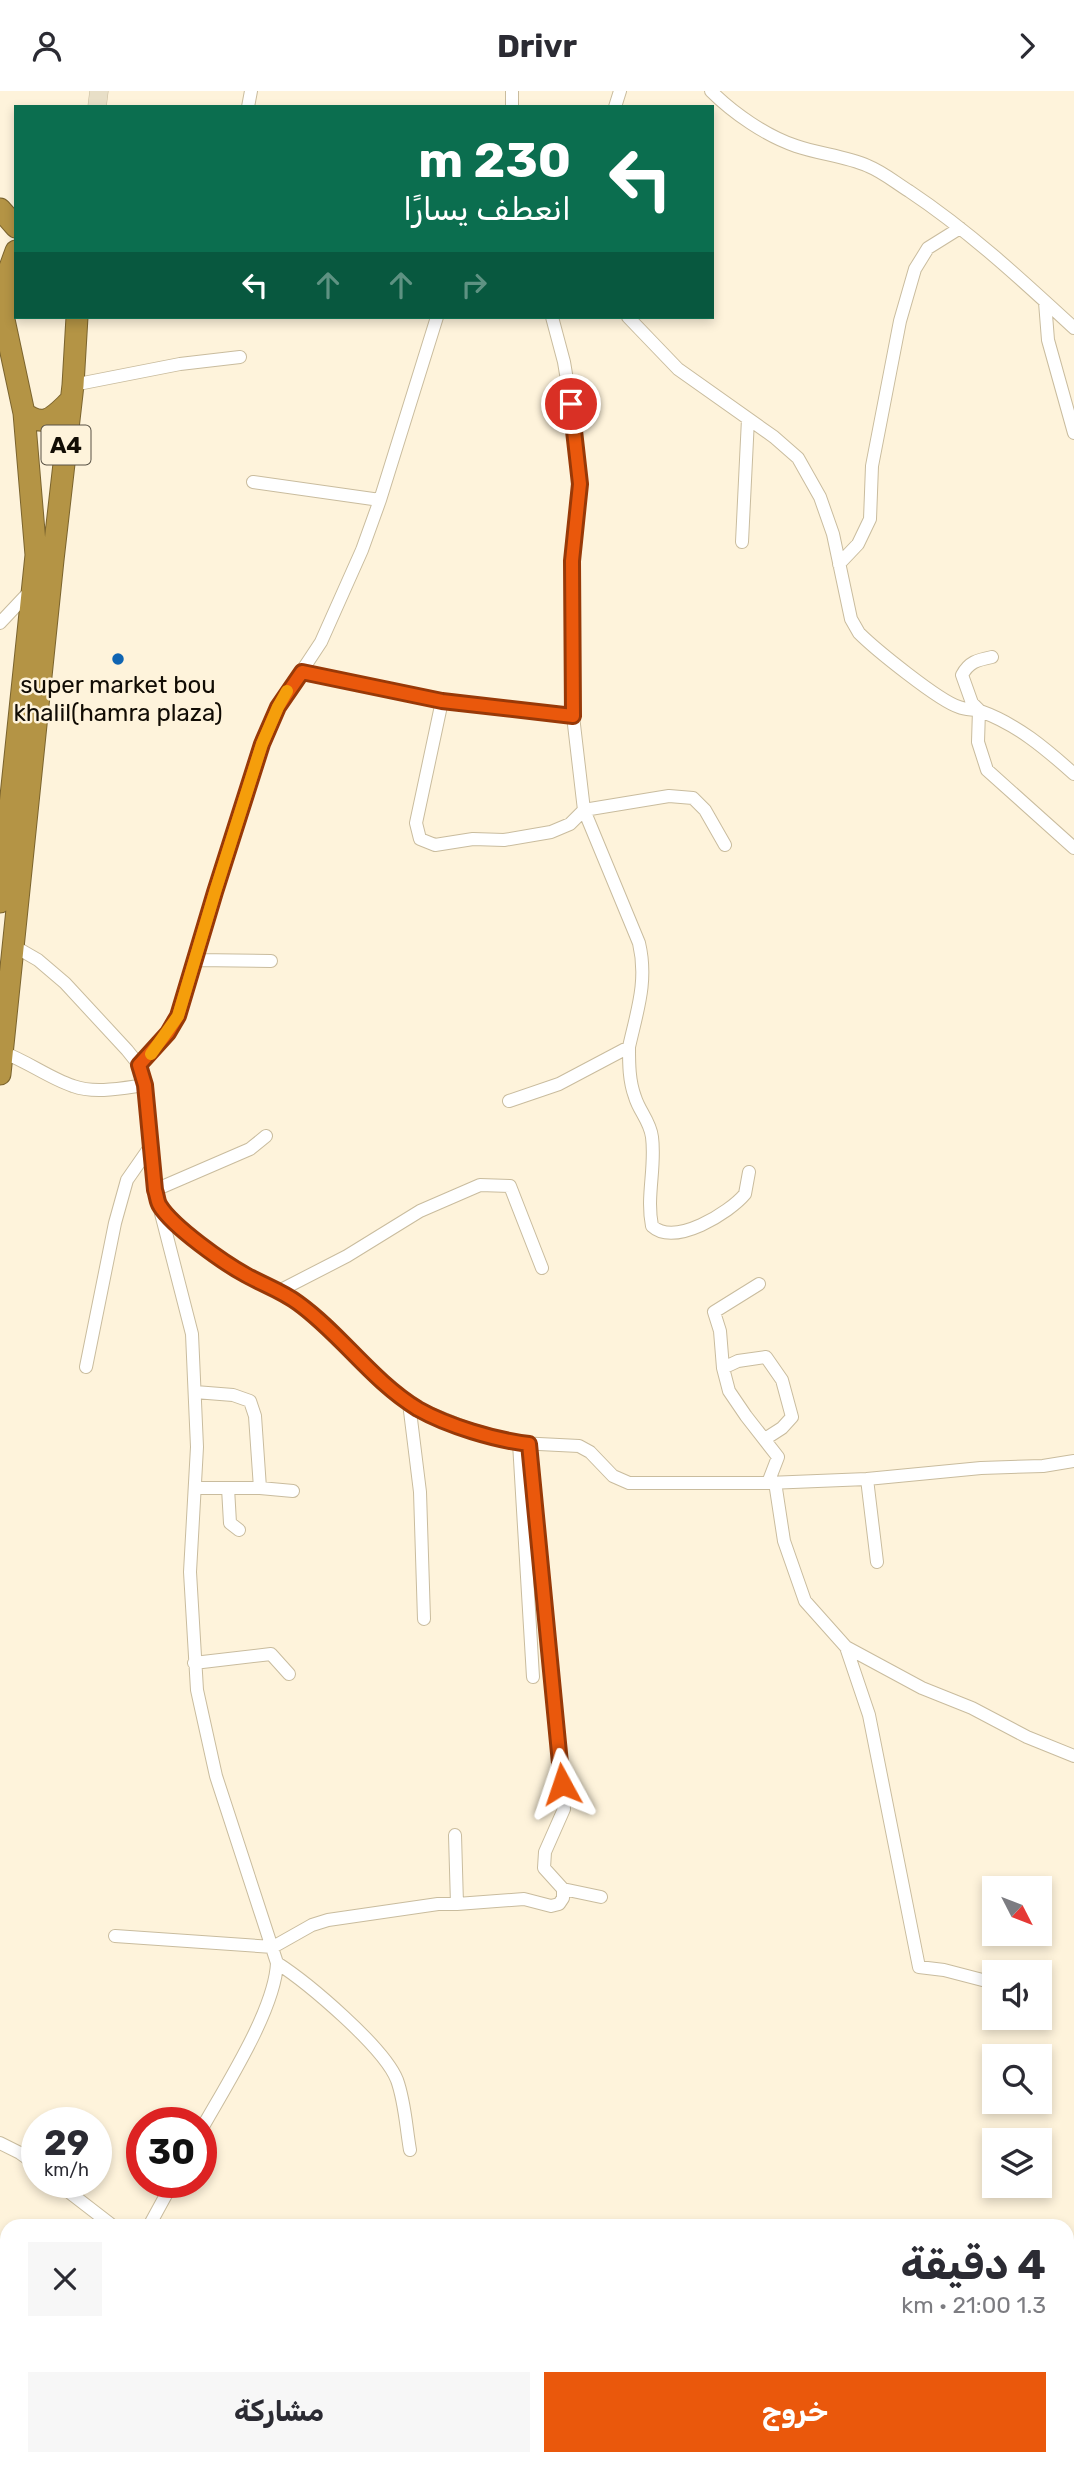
<!DOCTYPE html>
<html lang="ar">
<head>
<meta charset="utf-8">
<style>
	:root { --surface:#fff; --page:#f7f7f7; --text:#2b2b33; --muted:#7c7c81; --accent:#ea580c }
	body { margin:0; font-family:Rubik,"Noto Sans Arabic",sans-serif; background:var(--page); color:var(--text); direction:rtl; height:100vh; display:flex; flex-direction:column; font-size:26px; white-space:nowrap }
	* { box-sizing:border-box; margin:0 }
	p { font-size:23px; color:var(--muted) }
	.icon { flex:none; width:38px; height:38px; fill:none; stroke:currentColor; stroke-width:2; stroke-linecap:round; stroke-linejoin:round }
	.map { position:relative; flex:1; overflow:hidden; direction:ltr }
	.panel { position:absolute; left:0px; top:2128px; width:1074px; height:247px; display:flex; flex-direction:column; background:var(--surface); border-radius:21px 21px 0 0; box-shadow:0 4px 10px #0003; direction:rtl }
	.panel>* { flex:none }
	.hud { position:absolute; left:14px; top:14px; width:700px; height:214px; border-radius:0px; box-shadow:0 4px 10px #0003; direction:rtl; background:#0b6e4f; color:#fff; overflow:hidden }
	.needle { width:46px; rotate:132deg }
	.fabs { position:absolute; left:982px; top:1785px; display:grid; gap:14px }
	.fabs a { display:grid; place-items:center; width:70px; height:70px; border-radius:0px; background:var(--surface); box-shadow:0 4px 10px #0003; font-size:35px }
	.speed { position:absolute; left:21px; top:2016px; display:flex; gap:14px; font-size:35px; font-weight:700; text-align:center }
	.speed>* { display:grid; place-content:center; width:91px; height:91px; border-radius:50%; background:var(--surface); box-shadow:0 4px 10px #0003; line-height:1 }
	.speed small { font-size:18px; font-weight:400 }
	.speed .limit { border:10px solid #d22; background:#fff; color:#111 }
	.pin { position:absolute; display:grid; place-items:center; width:60px; height:60px; color:#fff; margin:-30px; border:4px solid #fff; border-radius:50%; box-shadow:0 2px 7px #0007 }
	.me { position:absolute; width:77px; margin:-38px; rotate:355deg; stroke-linejoin:round; filter:drop-shadow(0 0 5px #0008) }
	.turn { display:flex; align-items:center; gap:24px; height:147px; padding:0 28px; font-size:32px }
	.turn .icon { width:91px; height:91px; stroke-width:2.5 }
	.turn b { display:block; font-size:49px; line-height:60px }
	.lanes { display:flex; align-items:center; height:66px; padding:0 28px; background:#0003; justify-content:center; gap:35px; direction:ltr }
	.lanes .off { opacity:.35 }
	.round { display:grid; place-items:center; flex:none; width:74px; height:74px; border-radius:0px; background:var(--page) }
	.overview { display:flex; align-items:center; justify-content:space-between; height:119px; padding:0 28px }
	h1 { font-size:42px; font-weight:700; line-height:52px }
	.action { display:flex; gap:14px; margin-top:auto; padding:14px 28px }
	.action a { flex:1; height:80px; border-radius:0px; background:var(--accent); color:#fff; font-size:28px; font-weight:700; line-height:80px; text-align:center }
	.action a+a { background:var(--page); color:var(--text) }
	header { display:flex; justify-content:space-between; align-items:center; height:91px; padding:0 28px; background:var(--surface); font-size:32px; font-weight:700 }
	.map>svg:first-child { display:block }
	.lines { fill:none; stroke-linecap:round; stroke-linejoin:round }
	.street-casing { stroke:#c9bc9e; stroke-width:14 }
	.secondary-casing { stroke:#c9bc9e; stroke-width:19 }
	.highway-casing { stroke:#7b642e; stroke-width:23 }
	.street { stroke:#fff; stroke-width:12 }
	.secondary { stroke:#e8dfc7; stroke-width:18 }
	.highway { stroke:#b49445; stroke-width:21 }
	.route-casing { stroke:#983908; stroke-width:18 }
	.route { stroke:#ea580c; stroke-width:12 }
	.slow { stroke:#f59e0b; stroke-width:12 }
	.poi-dot { fill:#0f64b2; stroke:#fef3db; stroke-width:2.5 }
	.labels { text-anchor:middle; dominant-baseline:central; stroke-width:5; stroke-linejoin:round; paint-order:stroke }
	.shield { fill:#fef3db; stroke:#585144; stroke-width:2 }
	.shield-label { font-size:23px; font-weight:bold; fill:#110c04 }
	.poi-label { font-size:24px; fill:#110c04; stroke:#fef3db }
</style>
</head>
<body>
<header><svg class="icon" aria-label="forward" viewBox="0 0 24 24"><path d="M9 5l7 7-7 7"/></svg>Drivr<svg class="icon" aria-label="person" viewBox="0 0 24 24"><circle cx="12" cy="8" r="4"/><path d="M4 21q1-7 8-7t8 7"/></svg></header>
<div class="map">
<svg width="1074" height="2374" viewBox="0 0 1074 2374">
	<rect width="100%" height="100%" fill="#fef3db"/>
	<g class="lines">
		<g class="street-casing">
			<path id="street" d="M 512,0 L 512,16
				M 711,0 C 733,22 766,45 796,55 C 819,63 846,65 868,75 C 883,81 896,92 909,100 C 969,140 1022,189 1074,237
				M 248,16 L 251,0
				M 615,16 L 620,0
				M 1045,211 L 1048,249 L 1074,342
				M 628,226 L 678,278 L 774,346 L 798,367 L 820,406 L 833,443 L 851,528 L 859,542 C 875,558 939,610 959,616 C 966,619 974,618 980,620 C 1017,633 1046,658 1074,683
				M 73,294 L 180,273 L 240,266
				M 253,391 L 380,409
				M 742,451 L 748,328
				M 839,473 L 858,453 L 870,428 L 872,375 L 900,230 L 915,178 L 928,157 L 960,137
				M 0,532 L 31,499
				M 992,566 C 977,569 969,571 962,584 L 972,612 L 979,619 L 978,651 L 987,679 L 1074,757
				M 302,581 L 442,610 L 573,625
				M 442,610 L 416,732 L 420,748 L 435,754 L 473,748 L 504,749 L 551,741 L 570,733 L 584,719 L 669,705 L 693,707 L 705,719 L 725,754
				M 12,854 L 38,869 L 65,892 L 127,959 L 139,974 L 145,994 L 155,1099 L 192,1243 L 197,1356 L 190,1481 L 197,1599 L 216,1685 L 277,1872 C 275,1919 225,1996 201,2039
				M 196,869 L 271,870
				M 629,956 C 629,973 629,990 635,1006 C 639,1020 650,1030 652,1046 C 656,1076 646,1105 652,1135 C 675,1156 729,1122 745,1103 L 749,1081
				M 2,961 C 27,970 49,987 73,995 C 95,1003 123,997 145,994
				M 139,974 L 168,942 L 178,925 L 262,653 L 278,616 L 321,551 L 362,459 L 380,409 L 437,226
				M 509,1010 L 559,993 L 629,956 C 637,920 648,890 639,852 L 584,719 L 573,625 L 572,575 L 572,470 L 580,393 L 571,313 L 564,271 L 552,226
				M 155,1099 L 250,1058 L 266,1045
				M 159,1114 L 190,1144 L 218,1167 L 301,1214 L 398,1303 L 419,1318 L 469,1338 L 519,1352 L 579,1355 L 590,1361 L 613,1385 L 629,1392 L 768,1392 L 867,1388 L 981,1377 L 1043,1375 L 1074,1370
				M 279,1200 L 347,1165 L 420,1120 L 480,1094 L 510,1095 L 542,1177
				M 86,1276 L 115,1132 L 127,1089 L 150,1056
				M 723,1277 L 720,1240 L 714,1221 L 759,1193
				M 195,1301 L 233,1304 L 250,1310 L 255,1325 L 260,1397
				M 409,1312 L 420,1401 L 424,1528
				M 765,1348 L 782,1337 L 792,1326 L 782,1289 L 766,1266 L 738,1270 L 723,1277 L 729,1300 L 746,1325 L 778,1366 L 768,1392
				M 519,1352 L 533,1586
				M 529,1353 L 564,1718 L 545,1761 L 544,1777 L 563,1798 L 601,1806
				M 867,1388 L 877,1471
				M 775,1391 L 784,1450 L 805,1510 L 846,1556 L 922,1597 L 972,1617 L 1027,1646 L 1074,1665
				M 196,1397 L 260,1397 L 293,1400
				M 228,1397 L 230,1432 L 239,1439
				M 846,1556 L 869,1624 L 919,1876 L 944,1879 L 994,1892
				M 194,1572 L 271,1563 L 289,1583
				M 457,1813 L 524,1808 L 551,1815 L 559,1813 L 563,1807 L 563,1798
				M 115,1845 L 273,1856 L 312,1834 L 328,1829 L 438,1813 L 457,1813 L 455,1744
				M 277,1872 C 308,1892 384,1956 397,1989 C 405,2011 406,2036 410,2059
				M 0,2052 L 20,2062 L 37,2074
				M 56,2091 L 113,2135
				M 149,2135 L 173,2091
				M 0,2270 L 7,2273
				M 184,2368 L 196,2374
				M 762,2368 L 772,2374"/>
		</g>
		<g class="secondary-casing">
			<path id="secondary" d="M 97,16 L 99,0"/>
		</g>
		<g class="highway-casing">
			<path id="highway" d="M 0,118 L 16,136
				M 0,210 L 24,322 L 36,464 L 0,811
				M 4,223 L 9,179 L 16,160
				M 24,322 C 45,338 54,325 70,310
				M 0,983 L 53,469 L 73,294 L 77,226"/>
		</g>
		<use href="#street" class="street"/>
		<use href="#secondary" class="secondary"/>
		<use href="#highway" class="highway"/>
	</g>
	<g class="lines">
		<g class="route-casing">
			<path id="route" d="M 562,1693 L 529,1353 C 495,1349 448,1335 418,1318 C 372,1290 341,1243 298,1212 C 282,1200 264,1194 246,1184 C 224,1172 173,1136 160,1115 C 157,1111 157,1104 155,1099 L 145,994 L 139,974 L 168,942 L 178,925 L 215,801 L 262,653 L 278,616 L 302,581 L 442,610 L 573,625 L 572,470 L 580,393 L 571,313"/>
		</g>
		<use href="#route" class="route"/>
		<path class="slow" d="M 151,963 L 178,925 L 215,801 L 262,653 L 278,616 L 287,600"/>
	</g>
	<circle class="poi-dot" cx="118" cy="568" r="7"/>
	<g class="labels">
		<rect class="shield" x="41.5" y="334.5" width="49" height="39" rx="5"/>
		<g class="shield-label">
			<text x="66" y="354">A4</text>
		</g>
		<g class="poi-label">
			<text x="118" y="594">super market bou<tspan x="118" dy="28">khalil(hamra plaza)</tspan></text>
		</g>
	</g>
</svg>
<div class="fabs">
<a><svg class="needle" viewBox="-14 -14 28 28"><path d="M0-13l5 13h-10z" fill="#e53935"/><path d="M0 13l5-13h-10z" fill="#7c7c81"/></svg></a>
<a><svg class="icon" aria-label="sound" viewBox="0 0 24 24"><path d="M4 9h4l5-4v14l-5-4H4zM17 9q2 3 0 6"/></svg></a>
<a><svg class="icon" aria-label="search" viewBox="0 0 24 24"><circle cx="10" cy="10" r="6"/><path d="M15 15l6 6"/></svg></a>
<a><svg class="icon" aria-label="layers" viewBox="0 0 24 24"><path d="M12 4l9 5-9 5-9-5zM3 14l9 5 9-5"/></svg></a>
</div>
<div class="speed"><div>29<small>km/h</small></div><div class="limit">30</div></div>
<div class="pin" style="left:571px;top:313px;background:#d93025"><svg class="icon" aria-label="arrive" viewBox="0 0 24 24"><path d="M6 21V4h12l-3 4 3 4H6"/></svg></div>
<svg class="me" style="left:562px;top:1693px" viewBox="-20 -20 40 40"><path d="M0-17L14 15 0 8-14 15z" fill="#ea580c" stroke="#fff" stroke-width="4"/></svg>
<div class="hud">
<div class="turn"><svg class="icon" aria-label="left" viewBox="0 0 24 24"><path d="M17 20v-9H6M10 6l-5 5 5 5"/></svg><div><b>230 m</b>انعطف يسارًا</div></div>
<div class="lanes"><svg class="icon" aria-label="left" viewBox="0 0 24 24"><path d="M17 20v-9H6M10 6l-5 5 5 5"/></svg><svg class="icon off" aria-label="ahead" viewBox="0 0 24 24"><path d="M12 20V5M6 11l6-6 6 6"/></svg><svg class="icon off" aria-label="ahead" viewBox="0 0 24 24"><path d="M12 20V5M6 11l6-6 6 6"/></svg><svg class="icon off" aria-label="right" viewBox="0 0 24 24"><path d="M7 20v-9h11M14 6l5 5-5 5"/></svg></div>
</div>
<section class="panel">
<div class="overview"><div><h1>4 دقيقة</h1><p>1.3 km · 21:00</p></div><a class="round"><svg class="icon" aria-label="close" viewBox="0 0 24 24"><path d="M6 6l12 12M18 6L6 18"/></svg></a></div>
<div class="action"><a>خروج</a><a>مشاركة</a></div>
</section>
</div>
</body>
</html>
